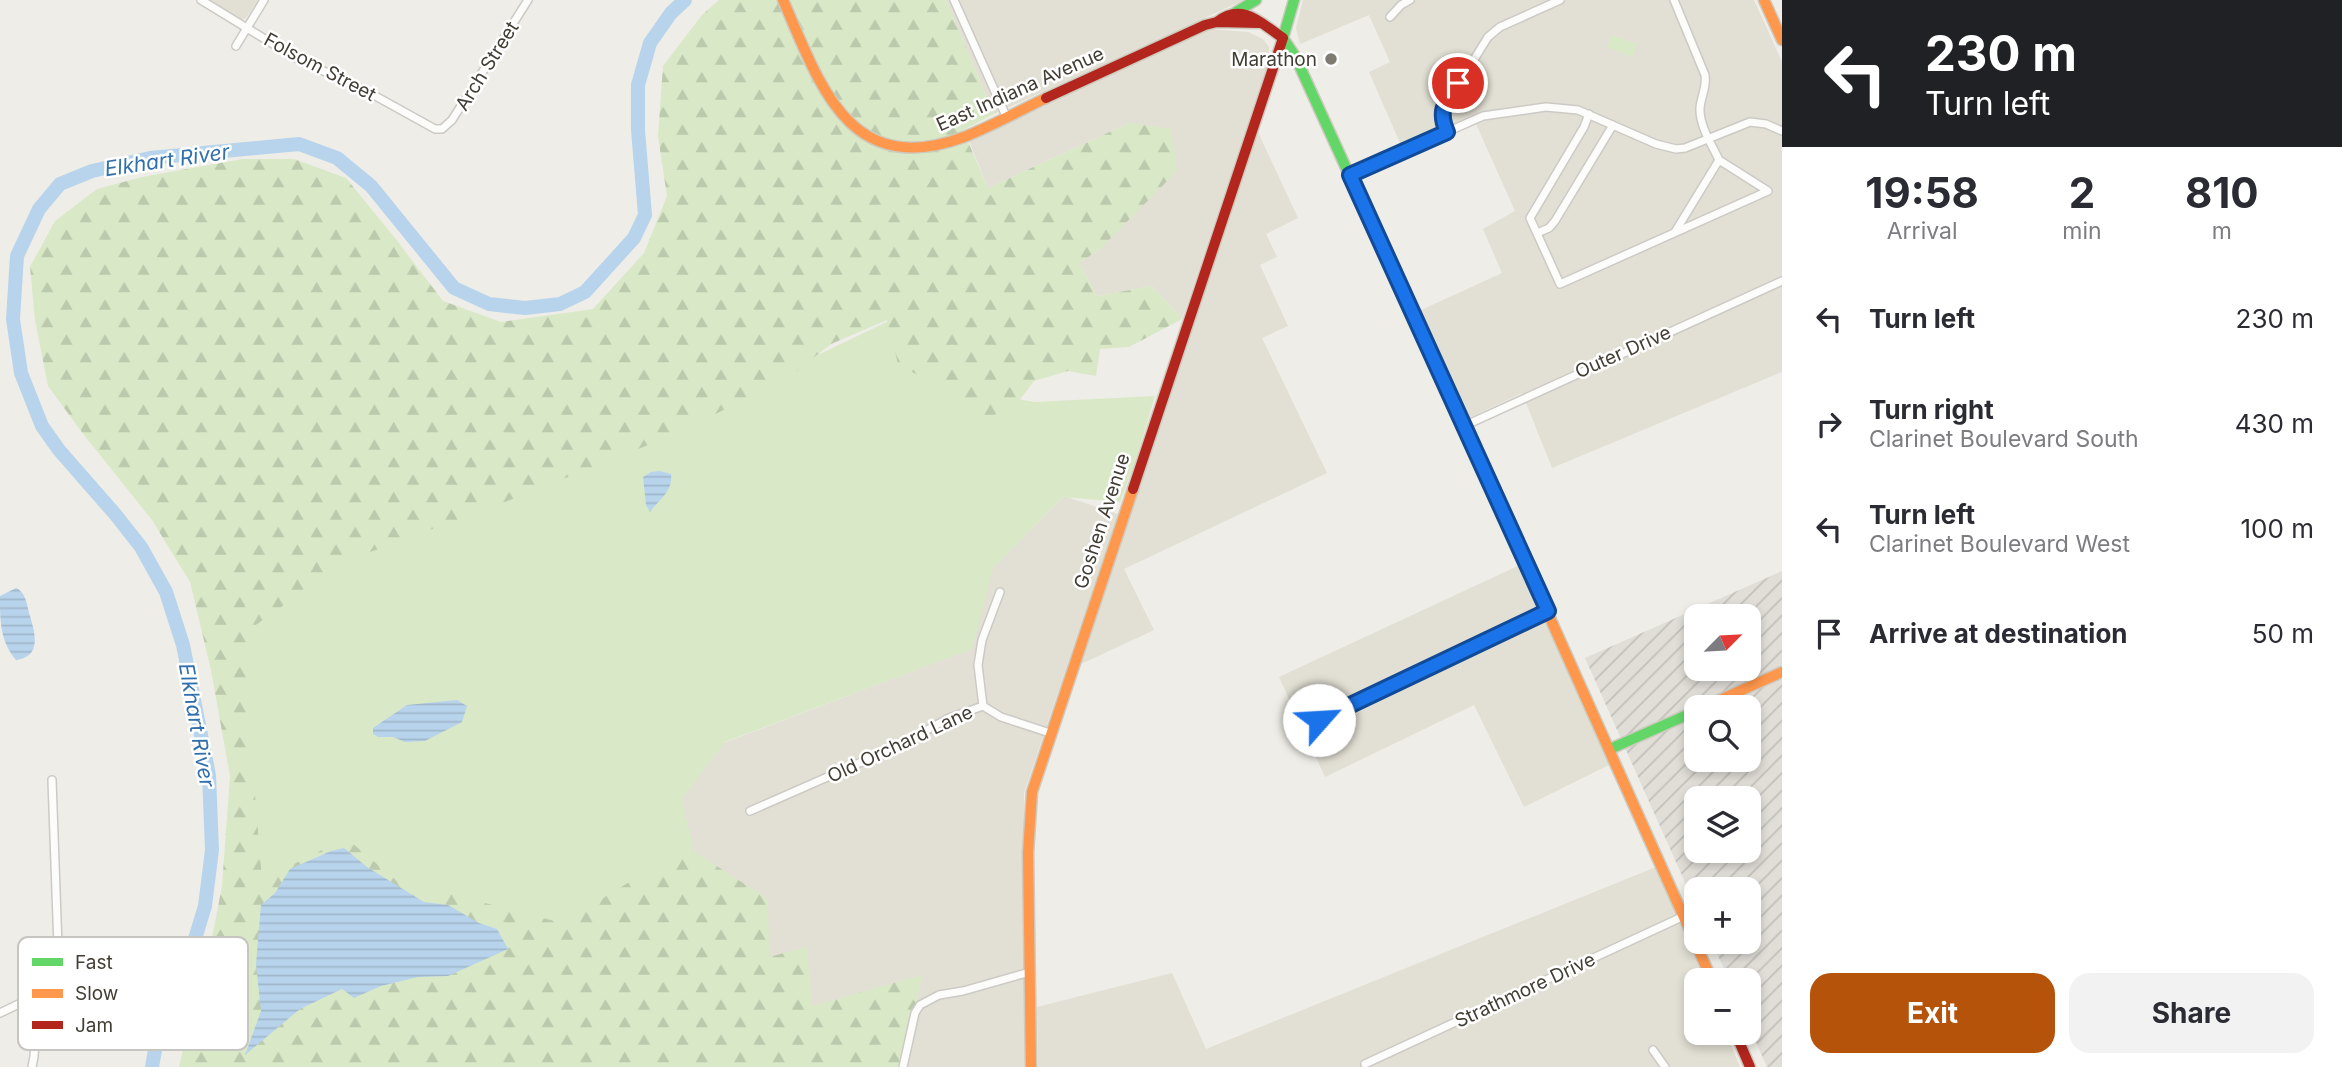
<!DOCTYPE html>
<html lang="en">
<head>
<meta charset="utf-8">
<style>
	:root { --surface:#fff; --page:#f2f2f3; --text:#2b2b33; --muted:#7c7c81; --accent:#b45309 }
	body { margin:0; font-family:Inter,sans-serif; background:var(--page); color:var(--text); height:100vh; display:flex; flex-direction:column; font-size:26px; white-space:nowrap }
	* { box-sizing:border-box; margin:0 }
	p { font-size:23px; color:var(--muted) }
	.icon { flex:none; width:38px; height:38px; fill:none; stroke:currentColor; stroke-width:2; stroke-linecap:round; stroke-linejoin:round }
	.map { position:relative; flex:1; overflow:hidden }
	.details { display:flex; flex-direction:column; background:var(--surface); width:560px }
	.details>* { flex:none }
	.top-card { background:#202124; color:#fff; overflow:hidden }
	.needle { width:46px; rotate:66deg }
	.buttons { position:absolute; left:1684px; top:604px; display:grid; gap:14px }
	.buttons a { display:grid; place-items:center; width:77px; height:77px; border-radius:14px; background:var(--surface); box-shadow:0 4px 10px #0003; font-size:35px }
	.pin { position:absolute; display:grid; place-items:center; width:60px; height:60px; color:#fff; margin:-30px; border:4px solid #fff; border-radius:50%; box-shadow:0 2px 7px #0007 }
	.me { position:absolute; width:77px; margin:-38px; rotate:64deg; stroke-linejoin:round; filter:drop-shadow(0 0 5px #0008) }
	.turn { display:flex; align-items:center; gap:24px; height:147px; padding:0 28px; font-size:32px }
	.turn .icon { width:91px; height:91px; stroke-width:2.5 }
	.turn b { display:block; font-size:49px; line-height:60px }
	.eta { display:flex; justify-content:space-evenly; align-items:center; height:119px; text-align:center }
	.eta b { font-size:42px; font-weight:700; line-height:49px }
	.primary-button { display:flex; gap:14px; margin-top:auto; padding:14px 28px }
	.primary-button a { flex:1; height:80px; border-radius:21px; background:var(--accent); color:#fff; font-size:28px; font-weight:700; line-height:80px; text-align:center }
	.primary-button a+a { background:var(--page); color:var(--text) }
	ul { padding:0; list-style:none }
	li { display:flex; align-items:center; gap:21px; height:105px; padding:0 28px }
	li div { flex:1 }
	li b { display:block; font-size:26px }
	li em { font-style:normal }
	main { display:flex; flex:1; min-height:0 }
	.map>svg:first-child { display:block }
	.residential { fill:#e2dfd4 }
	.industrial { fill:url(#industrial-furrows); fill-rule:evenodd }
	.green { fill:#d9e9c7 }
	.forest { fill:url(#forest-firs) }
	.water { fill:url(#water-rules) }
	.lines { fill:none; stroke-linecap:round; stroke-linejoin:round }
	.river { stroke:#b8d4ec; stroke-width:14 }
	.street-casing { stroke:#cccac5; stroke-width:10 }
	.fast-casing { stroke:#cdcabe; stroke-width:13 }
	.slow-casing { stroke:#cdcabe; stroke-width:13 }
	.jam-casing { stroke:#cdcabe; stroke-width:13 }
	.street { stroke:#fcfcfb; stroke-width:7 }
	.fast { stroke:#63d668; stroke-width:10 }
	.slow { stroke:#ff974d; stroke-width:10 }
	.jam { stroke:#b3261e; stroke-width:10 }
	.route-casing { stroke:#114b97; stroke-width:18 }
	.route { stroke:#1a73e8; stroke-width:12 }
	.poi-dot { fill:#7f7b73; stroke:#fff; stroke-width:2.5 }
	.labels { text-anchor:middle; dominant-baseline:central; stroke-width:5; stroke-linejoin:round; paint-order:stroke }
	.poi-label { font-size:19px; fill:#433e34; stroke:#fff; text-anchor:end }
	.street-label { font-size:19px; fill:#433e34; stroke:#fff }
	.water-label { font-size:21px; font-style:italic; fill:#3170ab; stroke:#fff }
	.key { fill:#fff; stroke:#c7c5c2; stroke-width:2 }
	.key-label { font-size:19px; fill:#433e34 }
</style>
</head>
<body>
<main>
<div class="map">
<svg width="1782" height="1067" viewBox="0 0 1782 1067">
	<defs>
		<pattern id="industrial-furrows" width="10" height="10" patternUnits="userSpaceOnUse" patternTransform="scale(1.75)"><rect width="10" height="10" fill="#e1ded8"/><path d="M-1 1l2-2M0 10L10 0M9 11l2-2" fill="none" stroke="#c2c0ba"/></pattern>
		<pattern id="forest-firs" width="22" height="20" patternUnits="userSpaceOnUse" patternTransform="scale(1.75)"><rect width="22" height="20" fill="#d9e9c7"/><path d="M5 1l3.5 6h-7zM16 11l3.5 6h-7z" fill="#bbc9ac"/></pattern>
		<pattern id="water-rules" width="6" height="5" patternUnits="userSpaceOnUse" patternTransform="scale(1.75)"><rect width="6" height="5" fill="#b8d4ec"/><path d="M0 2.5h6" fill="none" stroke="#9fb7cb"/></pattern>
	</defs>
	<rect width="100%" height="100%" fill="#eeede7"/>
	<path class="residential" d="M 209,0 L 258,0 L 246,18 L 241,20 Z
		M 946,0 L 1244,0 L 994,114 Z
		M 1303,0 L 1754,0 L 1782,62 L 1782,372 L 1552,468 L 1522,393 L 1467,419 L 1419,311 L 1502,273 L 1483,229 L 1515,211 L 1476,124 L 1401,145 L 1369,72 L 1390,62 L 1369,15 L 1300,44 L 1296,28 Z
		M 1209,29 L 1248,32 L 1263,39 L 1269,47 L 1269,60 L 1182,319 L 1152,286 L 1097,296 L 1079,263 L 1100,249 L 1129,123 L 988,188 L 969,141 Z
		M 1256,128 L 1298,218 L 1266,234 L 1277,257 L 1260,265 L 1288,326 L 1262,338 L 1327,473 L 1124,569 L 1154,630 L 1079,665 Z
		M 1064,496 L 1118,514 L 1024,793 L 1028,1067 L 502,1067 L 669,804 L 713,747 L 971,649 L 982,579 Z
		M 1522,564 L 1611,764 L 1524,807 L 1474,705 L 1325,777 L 1279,677 Z
		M 1656,867 L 1704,980 L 1696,980 L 1696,1032 L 1726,1033 L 1740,1067 L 1038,1067 L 1037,1007 L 1172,973 L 1206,1049 Z"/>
	<path class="industrial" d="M 1782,571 L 1782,1067 L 1767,1067 L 1748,1024 L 1748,980 L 1729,980 L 1712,942 L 1748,942 L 1748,889 L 1696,889 L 1696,907 L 1585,658 ZM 1696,616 L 1748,616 L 1748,668 L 1696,668 ZM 1696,707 L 1748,707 L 1748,760 L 1696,760 ZM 1696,798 L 1748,798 L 1748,850 L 1696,850 Z"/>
	<path class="green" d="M 1612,35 L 1637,44 L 1632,57 L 1607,47 Z
		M 895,318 L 959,387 L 1034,402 L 1155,396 L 1135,463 L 1120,502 L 1063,497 L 993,568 L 972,649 L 725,742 L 682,799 L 696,862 L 557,962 L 235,919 L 250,629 L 349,550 L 699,412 Z"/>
	<path class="forest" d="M 719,0 L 946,0 L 994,114 L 963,130 L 988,188 L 1129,123 L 1171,129 L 1177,171 L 1100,249 L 1079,263 L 1097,296 L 1152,286 L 1182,319 L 1129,347 L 1100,349 L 1096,376 L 1068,371 L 1034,381 L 1015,406 L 976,423 L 946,391 L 898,364 L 887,320 L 831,344 L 789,377 L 678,433 L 521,496 L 346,561 L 250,629 L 250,694 L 248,708 L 262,880 L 346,838 L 396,880 L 562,923 L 687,847 L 768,899 L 769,957 L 807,947 L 812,1006 L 922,975 L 903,1067 L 179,1067 L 191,1014 L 207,964 L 222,886 L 230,776 L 211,670 L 190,582 L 152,520 L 84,435 L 48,386 L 35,320 L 30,267 L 55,221 L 97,189 L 142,177 L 243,159 L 294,159 L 346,178 L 395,238 L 443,301 L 501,322 L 593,309 L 644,253 L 667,196 L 658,136 L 663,66 L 702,15 Z"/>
	<path class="water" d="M 660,471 L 671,474 C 673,492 659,499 650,512 L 646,505 L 643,477 L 651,472 Z
		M 16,588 C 26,592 27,606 30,616 C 35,633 42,657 16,660 C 0,641 0,621 0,596 Z
		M 457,700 L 467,706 L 462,722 L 425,741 L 405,742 L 393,737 L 378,737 L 373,734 L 373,728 L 407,705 Z
		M 344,848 L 367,867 L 424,902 L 448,905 L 479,923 L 497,929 L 508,949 L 448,976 L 418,977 L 381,986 L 354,998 L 342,989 L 300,1009 L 245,1055 L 261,1011 L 256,964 L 261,905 L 275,893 L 290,869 L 331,851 Z"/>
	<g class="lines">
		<path class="river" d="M 152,1067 L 155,1050 L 170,999 L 191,952 L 205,906 L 212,850 L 209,775 L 183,645 L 166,592 L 141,547 L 115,514 L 59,450 L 42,426 L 21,373 L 13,319 L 17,256 L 39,209 L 60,184 L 92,171 L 150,158 L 299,144 L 337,158 L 371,186 L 454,288 L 489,304 L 525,308 L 560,304 L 585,292 L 634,238 L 645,215 L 638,130 L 638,85 L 650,43 L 671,13 L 685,0"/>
		<g class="street-casing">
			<path id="street" d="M 201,0 L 296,58 L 370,93 L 435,129 L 442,129 L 452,120 L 528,0
				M 954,0 L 1006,116
				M 1674,0 L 1705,75 C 1707,87 1701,96 1700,108 C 1699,125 1712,145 1719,160 L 1675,232
				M 1390,17 L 1401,5 L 1410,0
				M 236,46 L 264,0
				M 1589,114 L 1584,127 L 1530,218 L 1560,284 L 1768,191 L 1719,160
				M 1447,132 L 1443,122 L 1442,111 L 1488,37 L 1500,27 L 1560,0
				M 1350,175 L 1483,116 L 1546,107 L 1578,110 L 1656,144 L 1676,149 L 1685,148 L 1750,122 L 1766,124 L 1782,131
				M 1537,233 L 1549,228 L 1555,221 L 1613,125
				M 1464,426 L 1782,281
				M 983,706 L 978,665 L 982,640 L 1000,592
				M 1319,720 L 1548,611
				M 750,811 L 898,746 L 949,718 L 983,706 L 1001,717 L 1050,733
				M 0,1013 L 25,1001
				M 1653,1050 L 1665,1067
				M 1365,1064 L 1684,916
				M 32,1067 C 38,1044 33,1023 25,1001 L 48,973 L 58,947 L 52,780
				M 903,1067 L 915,1013 L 920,1005 L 939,995 L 963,991 L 1030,972"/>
		</g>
		<g class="fast-casing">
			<path id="fast" d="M 1294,0 L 1283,38 L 1295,56 L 1482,466
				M 1236,12 L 1256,0
				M 1610,749 L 1696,711"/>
		</g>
		<g class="slow-casing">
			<path id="slow" d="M 783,0 C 820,85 849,180 964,137 C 992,126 1019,111 1046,98
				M 1764,0 L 1782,40
				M 1482,466 L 1712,980
				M 1704,707 L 1782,672
				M 1031,1067 L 1028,853 L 1032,792 L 1133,489"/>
		</g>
		<g class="jam-casing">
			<path id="jam" d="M 1046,98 L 1205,25 L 1217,22 L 1259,23
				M 1133,489 L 1283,38 C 1261,23 1242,2 1217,22
				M 1735,1032 L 1750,1067"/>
		</g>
		<use href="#street" class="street"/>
		<use href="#fast" class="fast"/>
		<use href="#slow" class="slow"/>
		<use href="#jam" class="jam"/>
	</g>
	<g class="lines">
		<g class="route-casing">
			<path id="route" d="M 1319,720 L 1548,611 L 1350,175 L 1447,132 C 1437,109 1446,103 1458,83"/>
		</g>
		<use href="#route" class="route"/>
	</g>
	<circle class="poi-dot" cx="1331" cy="59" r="7"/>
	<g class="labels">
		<g class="poi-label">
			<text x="1317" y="59">Marathon</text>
		</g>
		<g class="street-label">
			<text transform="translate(487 66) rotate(-58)">Arch Street</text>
			<text transform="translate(320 67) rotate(28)">Folsom Street</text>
			<text transform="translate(1020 89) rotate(-24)">East Indiana Avenue</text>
			<text transform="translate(1623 352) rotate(-24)">Outer Drive</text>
			<text transform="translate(1102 521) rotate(-72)">Goshen Avenue</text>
			<text transform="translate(900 744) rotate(-25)">Old Orchard Lane</text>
			<text transform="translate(1525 990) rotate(-25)">Strathmore Drive</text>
		</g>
		<g class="water-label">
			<text transform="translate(167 160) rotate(-8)">Elkhart River</text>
			<text transform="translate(197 725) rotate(80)">Elkhart River</text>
		</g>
	</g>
	<rect x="18" y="937" width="230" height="113" rx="10" class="key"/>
	<rect x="32" y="958" width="31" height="8" fill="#63d668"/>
	<rect x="32" y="989" width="31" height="9" fill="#ff974d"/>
	<rect x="32" y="1021" width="31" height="8" fill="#b3261e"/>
	<g class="key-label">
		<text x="75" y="969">Fast</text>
		<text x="75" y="1000">Slow</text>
		<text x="75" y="1032">Jam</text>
	</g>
</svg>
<div class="buttons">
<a><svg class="needle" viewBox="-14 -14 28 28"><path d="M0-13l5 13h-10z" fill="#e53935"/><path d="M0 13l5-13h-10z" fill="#7c7c81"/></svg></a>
<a><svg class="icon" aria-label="search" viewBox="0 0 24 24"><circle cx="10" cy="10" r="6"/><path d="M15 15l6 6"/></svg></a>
<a><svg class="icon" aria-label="layers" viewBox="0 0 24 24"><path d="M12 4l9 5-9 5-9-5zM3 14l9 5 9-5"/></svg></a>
<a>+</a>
<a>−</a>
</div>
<div class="pin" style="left:1458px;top:83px;background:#d93025"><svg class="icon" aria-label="arrive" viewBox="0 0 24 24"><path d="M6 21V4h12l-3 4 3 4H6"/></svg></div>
<svg class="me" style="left:1319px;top:720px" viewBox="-20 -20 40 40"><circle r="19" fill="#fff"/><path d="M0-13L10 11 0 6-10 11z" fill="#1a73e8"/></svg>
</div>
<section class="details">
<div class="top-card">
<div class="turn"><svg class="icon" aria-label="left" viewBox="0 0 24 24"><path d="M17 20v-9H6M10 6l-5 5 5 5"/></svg><div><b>230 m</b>Turn left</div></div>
</div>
<div class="eta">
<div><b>19:58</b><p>Arrival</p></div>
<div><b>2</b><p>min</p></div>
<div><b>810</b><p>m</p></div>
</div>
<ul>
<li><svg class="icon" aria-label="left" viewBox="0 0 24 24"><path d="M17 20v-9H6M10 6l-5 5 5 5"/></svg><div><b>Turn left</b></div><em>230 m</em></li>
<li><svg class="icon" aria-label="right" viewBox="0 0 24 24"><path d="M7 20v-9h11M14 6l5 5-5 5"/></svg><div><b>Turn right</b><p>Clarinet Boulevard South</p></div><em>430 m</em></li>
<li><svg class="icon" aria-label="left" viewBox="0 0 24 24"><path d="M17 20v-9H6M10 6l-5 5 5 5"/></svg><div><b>Turn left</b><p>Clarinet Boulevard West</p></div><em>100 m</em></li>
<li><svg class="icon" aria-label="arrive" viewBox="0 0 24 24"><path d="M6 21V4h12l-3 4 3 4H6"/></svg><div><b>Arrive at destination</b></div><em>50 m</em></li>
</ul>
<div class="primary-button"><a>Exit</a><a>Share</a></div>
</section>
</main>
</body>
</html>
